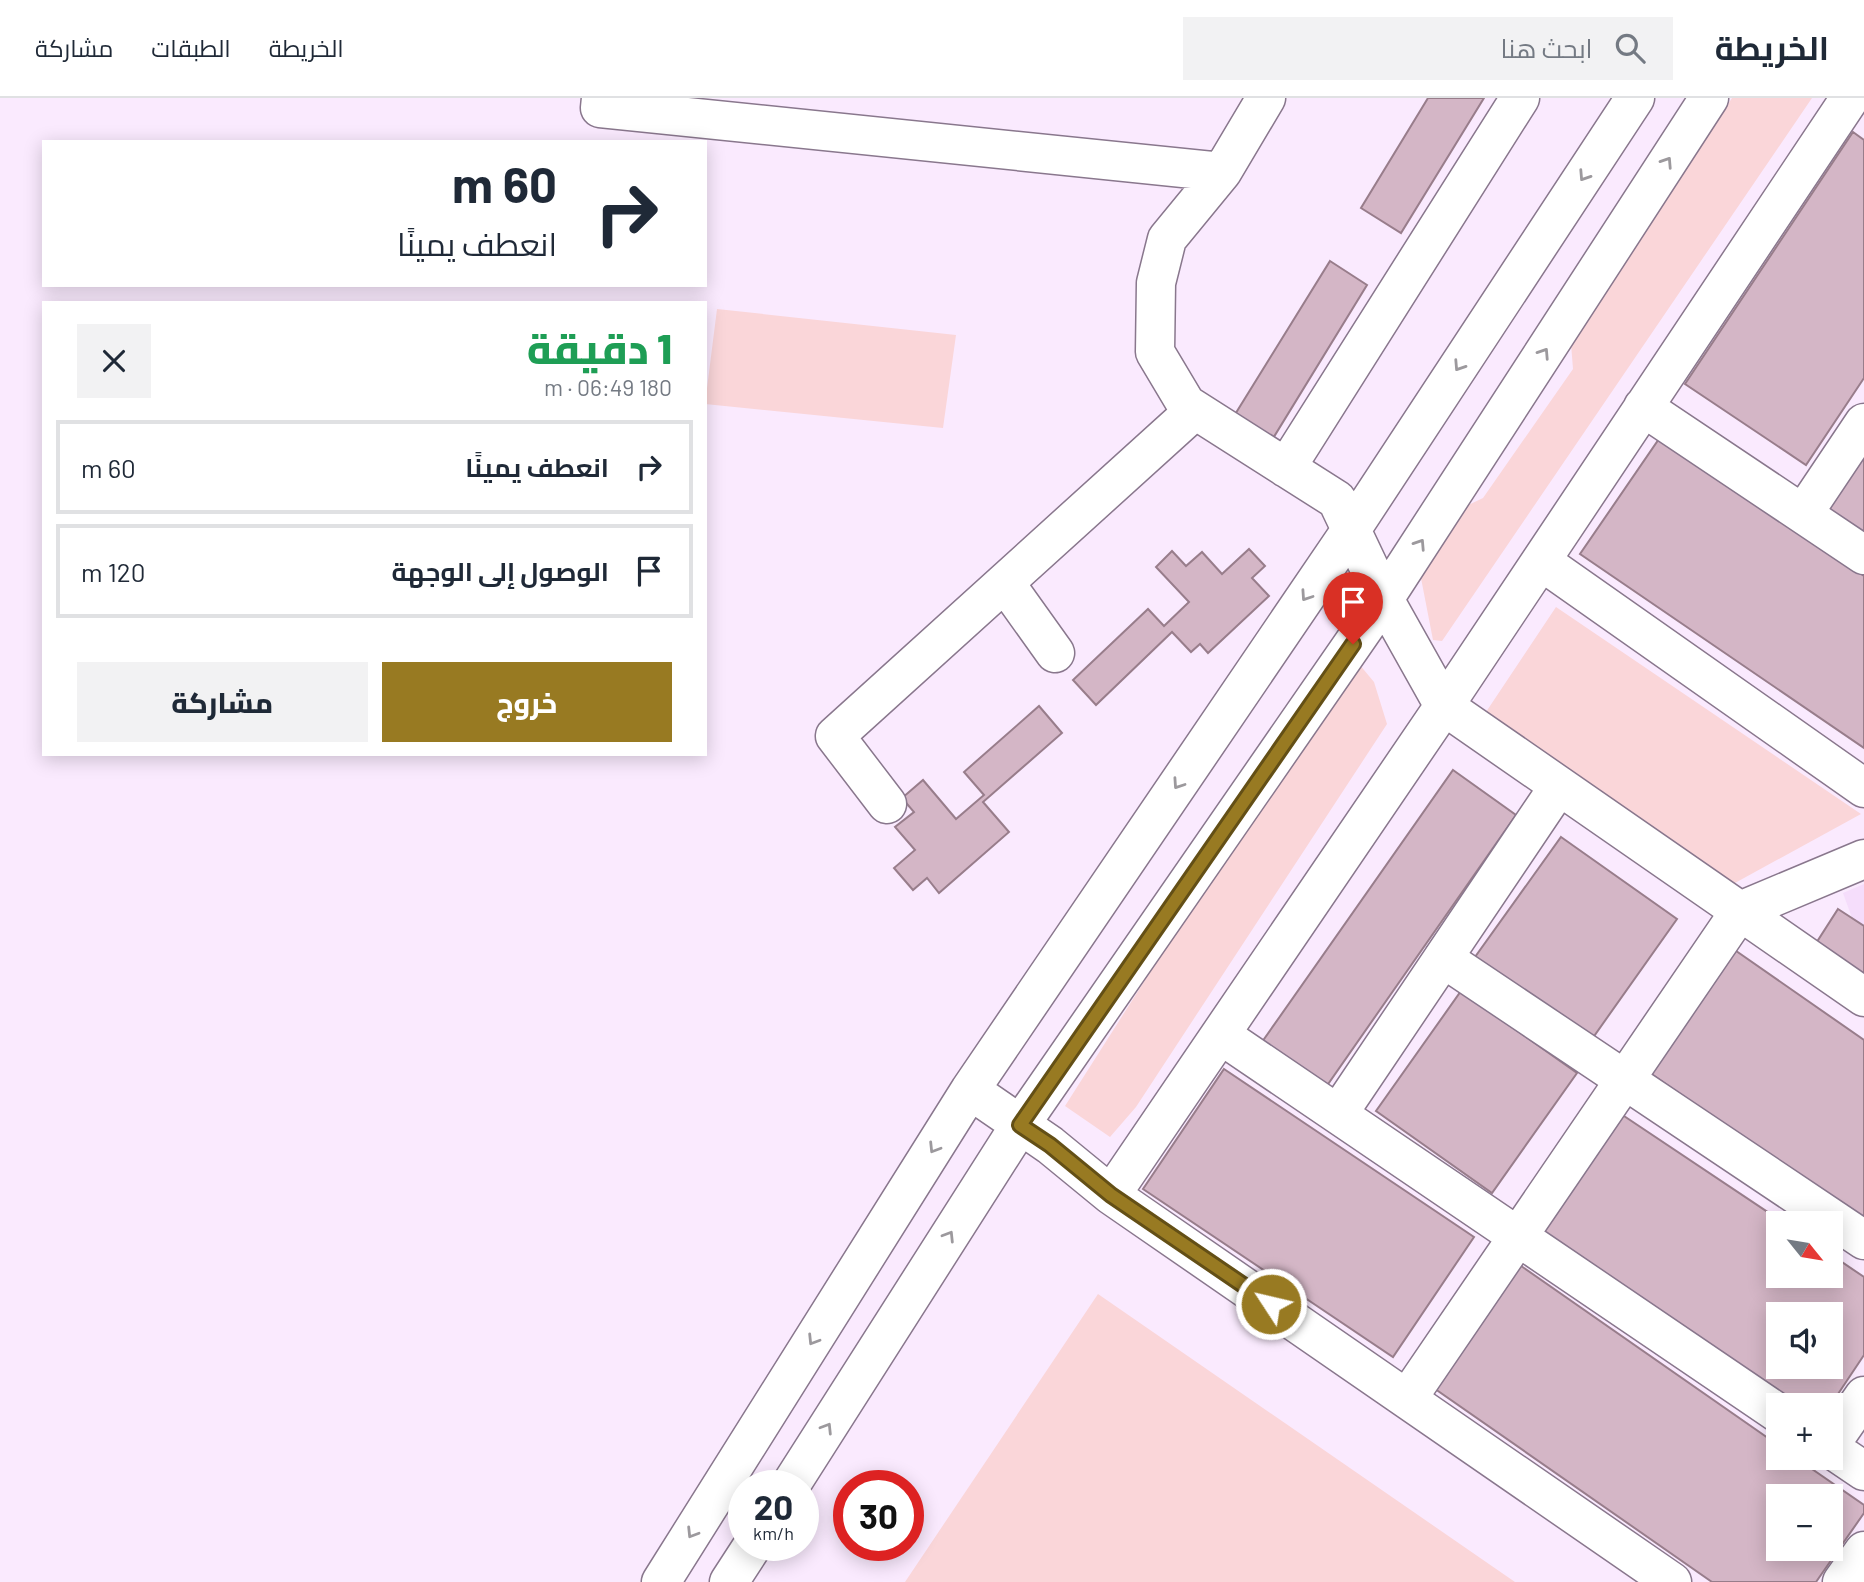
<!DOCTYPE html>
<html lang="ar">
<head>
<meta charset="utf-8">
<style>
	:root { --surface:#fff; --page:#f2f2f3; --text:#1f2937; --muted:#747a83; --line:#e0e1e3; --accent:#987a22 }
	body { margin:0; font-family:Barlow,Cairo,sans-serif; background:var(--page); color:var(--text); direction:rtl; height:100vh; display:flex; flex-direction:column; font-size:26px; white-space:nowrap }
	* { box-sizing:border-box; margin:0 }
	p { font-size:23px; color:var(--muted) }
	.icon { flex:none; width:38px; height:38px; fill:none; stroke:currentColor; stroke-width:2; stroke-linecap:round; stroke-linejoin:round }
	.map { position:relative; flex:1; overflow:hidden; direction:ltr }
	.panel { position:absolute; left:42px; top:203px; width:665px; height:455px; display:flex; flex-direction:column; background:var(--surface); border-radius:0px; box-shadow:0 4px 18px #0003; direction:rtl }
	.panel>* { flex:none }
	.banner { position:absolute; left:42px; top:42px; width:665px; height:147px; border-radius:0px; box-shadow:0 4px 18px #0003; direction:rtl; background:#fff; color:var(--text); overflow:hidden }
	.needle { width:46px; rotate:120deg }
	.controls { position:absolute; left:1766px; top:1113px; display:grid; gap:14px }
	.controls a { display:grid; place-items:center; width:77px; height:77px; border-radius:0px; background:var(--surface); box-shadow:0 4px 18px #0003; font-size:35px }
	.speed { position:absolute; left:728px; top:1372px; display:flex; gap:14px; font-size:35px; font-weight:700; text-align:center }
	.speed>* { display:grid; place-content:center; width:91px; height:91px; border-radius:50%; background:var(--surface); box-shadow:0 4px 18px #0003; line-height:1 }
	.speed small { font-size:18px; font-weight:400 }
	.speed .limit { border:10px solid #d22; background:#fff; color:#111 }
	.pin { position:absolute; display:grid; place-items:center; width:60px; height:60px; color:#fff; margin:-72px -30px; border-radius:50% 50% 50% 0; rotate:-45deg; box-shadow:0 0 7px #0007 }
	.pin .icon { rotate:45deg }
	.me { position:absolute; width:77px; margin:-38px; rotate:305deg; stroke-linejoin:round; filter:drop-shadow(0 0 5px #0008) }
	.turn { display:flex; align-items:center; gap:24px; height:147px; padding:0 35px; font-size:32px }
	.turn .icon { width:91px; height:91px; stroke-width:2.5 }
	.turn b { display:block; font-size:49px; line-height:60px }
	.round { display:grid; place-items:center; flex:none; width:74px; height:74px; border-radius:0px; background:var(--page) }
	.head { display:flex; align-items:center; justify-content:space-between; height:119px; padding:0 35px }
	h1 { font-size:42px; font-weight:800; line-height:52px; color:#1e9e55 }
	.cta { display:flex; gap:14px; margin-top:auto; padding:14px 35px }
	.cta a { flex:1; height:80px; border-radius:0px; background:var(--accent); color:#fff; font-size:28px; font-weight:800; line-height:80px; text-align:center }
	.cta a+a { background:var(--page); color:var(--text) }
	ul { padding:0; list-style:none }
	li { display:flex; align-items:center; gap:21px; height:94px; margin:0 14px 10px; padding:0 21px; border:4px solid var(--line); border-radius:0px }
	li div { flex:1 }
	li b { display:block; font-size:26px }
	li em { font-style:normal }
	header { display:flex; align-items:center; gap:42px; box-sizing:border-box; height:98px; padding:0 35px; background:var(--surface); border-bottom:2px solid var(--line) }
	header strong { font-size:33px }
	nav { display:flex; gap:38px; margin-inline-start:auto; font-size:24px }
	.search { width:490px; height:63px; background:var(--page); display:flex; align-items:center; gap:18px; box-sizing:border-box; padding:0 24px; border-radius:0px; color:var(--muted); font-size:26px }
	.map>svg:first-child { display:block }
	.built { fill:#f5ddfb }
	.green { fill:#fad6d9 }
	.building { fill:#d4b6c6; stroke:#987d8b; stroke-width:2; fill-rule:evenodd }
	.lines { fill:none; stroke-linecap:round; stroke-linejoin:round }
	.minor-casing { stroke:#89778d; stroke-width:41 }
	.minor { stroke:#fff; stroke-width:38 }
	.oneway { stroke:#9c999d }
	.route-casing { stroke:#634f16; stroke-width:18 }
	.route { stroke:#987a22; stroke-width:12 }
</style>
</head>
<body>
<header>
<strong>الخريطة</strong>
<div class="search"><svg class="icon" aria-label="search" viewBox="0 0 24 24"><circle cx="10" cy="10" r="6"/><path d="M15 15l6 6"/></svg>ابحث هنا</div>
<nav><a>الخريطة</a><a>الطبقات</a><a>مشاركة</a></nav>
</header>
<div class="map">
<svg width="1864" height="1484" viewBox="0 0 1864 1484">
	<rect width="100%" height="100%" fill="#faeafe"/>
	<path class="built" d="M 1864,786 L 1864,883 L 1813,850 L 1838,811 L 1852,820 L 1843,795 Z"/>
	<path class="green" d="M 1732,0 L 1812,0 L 1442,543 L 1433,542 L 1420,475 L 1460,411 L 1483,400 L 1573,271 L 1571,246 Z
		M 717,211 L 956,237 L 943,330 L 705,306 Z
		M 1556,509 L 1861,716 L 1724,791 L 1480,623 Z
		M 1359,566 L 1374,584 L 1387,626 L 1136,1009 L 1110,1039 L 1065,1008 L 1189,813 Z
		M 1098,1196 L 1515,1484 L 1516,1484 L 905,1484 Z"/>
	<path class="building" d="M 1428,0 L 1484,0 L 1401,135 L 1361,110 Z
		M 1853,34 L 1864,42 L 1864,280 L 1806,367 L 1685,286 Z
		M 1330,163 L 1367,187 L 1264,355 L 1226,331 Z
		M 1661,338 L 1864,478 L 1864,650 L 1580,456 Z
		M 1864,356 L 1864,439 L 1826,413 Z
		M 1249,451 L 1265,468 L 1252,480 L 1269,498 L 1208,555 L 1200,546 L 1191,554 L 1172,534 L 1096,607 L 1073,582 L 1148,511 L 1164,528 L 1189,504 L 1156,469 L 1172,453 L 1186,468 L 1202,454 L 1222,476 Z
		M 1039,608 L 1062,635 L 983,704 L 1009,734 L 939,795 L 927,780 L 913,792 L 894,770 L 915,752 L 895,729 L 914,714 L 902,700 L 923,682 L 956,721 L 984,697 L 964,674 Z
		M 1453,672 L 1516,717 L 1326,989 L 1262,944 Z
		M 1561,739 L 1677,821 L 1592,941 L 1475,859 Z
		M 1838,811 L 1864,828 L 1864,883 L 1813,850 Z
		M 1729,848 L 1864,942 L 1864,1125 L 1643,970 Z
		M 1461,893 L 1577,975 L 1492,1095 L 1376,1013 Z
		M 1224,971 L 1474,1139 L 1393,1259 L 1143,1091 Z
		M 1615,1012 L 1784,1125 L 1778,1125 L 1778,1178 L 1830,1178 L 1830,1156 L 1864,1179 L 1864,1257 L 1830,1308 L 1788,1307 L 1532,1136 ZM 1778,1216 L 1830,1216 L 1830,1269 L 1778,1269 Z
		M 1514,1163 L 1778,1347 L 1778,1360 L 1796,1360 L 1864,1407 L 1864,1415 L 1816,1484 L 1712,1484 L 1428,1286 ZM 1778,1398 L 1830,1398 L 1830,1451 L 1778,1451 Z"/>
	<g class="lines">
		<g class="minor-casing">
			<path id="minor" d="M 601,0 L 600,10 L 1222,74 L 1266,0
				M 1222,74 L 1167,141 L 1156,185 L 1155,254 L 1186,306 L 1337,402 L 1384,501 L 1444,608 L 1864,899
				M 1643,309 L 1864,457
				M 1286,370 L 1520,0
				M 1803,416 L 1864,325
				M 1541,463 L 1864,690
				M 1005,485 L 1055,555
				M 887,706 L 835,638 L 1195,312
				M 1443,860 L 1864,1142
				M 1221,937 L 1778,1315
				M 970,992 L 1050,1047 L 1111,1097
				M 1338,1016 L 1559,688
				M 1407,1301 L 1740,813 L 1864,761
				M 1830,1347 L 1864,1298
				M 1830,1350 L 1864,1373
				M 790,1388 L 1020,1027 L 1384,501 L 1709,0
				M 661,1484 L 970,992 L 1351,432 L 1635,0
				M 729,1484 L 753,1447
				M 1672,1484 L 1111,1097 L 1444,608 L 1850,0
				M 1842,1484 L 1864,1453"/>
		</g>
		<use href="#minor" class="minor"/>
	</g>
	<defs><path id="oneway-chevron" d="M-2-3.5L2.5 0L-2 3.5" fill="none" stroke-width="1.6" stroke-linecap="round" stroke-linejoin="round" transform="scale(1.75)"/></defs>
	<g class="oneway">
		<use href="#oneway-chevron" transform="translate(1667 64) rotate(-57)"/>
		<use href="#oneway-chevron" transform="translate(1584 78) rotate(123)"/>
		<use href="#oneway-chevron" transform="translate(1544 255) rotate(-57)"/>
		<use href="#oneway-chevron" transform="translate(1459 268) rotate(123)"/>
		<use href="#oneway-chevron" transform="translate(1420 446) rotate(-57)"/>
		<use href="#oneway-chevron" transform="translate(1306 498) rotate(124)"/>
		<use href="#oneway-chevron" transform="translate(1178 686) rotate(124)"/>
		<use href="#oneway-chevron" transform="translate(934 1050) rotate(122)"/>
		<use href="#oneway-chevron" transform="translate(949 1138) rotate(-58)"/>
		<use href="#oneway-chevron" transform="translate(813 1242) rotate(122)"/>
		<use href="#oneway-chevron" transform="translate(827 1330) rotate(-58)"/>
		<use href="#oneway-chevron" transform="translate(692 1435) rotate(122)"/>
	</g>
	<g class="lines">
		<g class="route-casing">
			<path id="route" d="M 1271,1206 L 1111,1097 L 1050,1047 L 1020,1027 L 1353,546"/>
		</g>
		<use href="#route" class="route"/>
	</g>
</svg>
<div class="controls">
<a><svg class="needle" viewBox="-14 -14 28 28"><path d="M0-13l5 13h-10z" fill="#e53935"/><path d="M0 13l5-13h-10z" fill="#747a83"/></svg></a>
<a><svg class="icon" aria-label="sound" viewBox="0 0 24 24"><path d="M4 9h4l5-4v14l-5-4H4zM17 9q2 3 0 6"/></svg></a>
<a>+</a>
<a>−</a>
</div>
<div class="speed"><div>20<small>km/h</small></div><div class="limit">30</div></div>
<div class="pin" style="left:1353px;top:546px;background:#d93025"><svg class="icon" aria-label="arrive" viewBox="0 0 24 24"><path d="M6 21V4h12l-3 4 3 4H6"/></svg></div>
<svg class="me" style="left:1271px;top:1206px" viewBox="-20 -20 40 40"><circle r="17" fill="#987a22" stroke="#fff" stroke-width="3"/><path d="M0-11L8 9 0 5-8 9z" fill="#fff"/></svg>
<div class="banner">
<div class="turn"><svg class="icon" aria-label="right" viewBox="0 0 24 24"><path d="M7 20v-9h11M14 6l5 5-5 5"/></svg><div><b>60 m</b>انعطف يمينًا</div></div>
</div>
<section class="panel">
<div class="head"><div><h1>1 دقيقة</h1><p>180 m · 06:49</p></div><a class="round"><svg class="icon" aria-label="close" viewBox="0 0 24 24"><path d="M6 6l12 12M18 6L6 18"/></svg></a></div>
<ul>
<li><svg class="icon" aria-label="right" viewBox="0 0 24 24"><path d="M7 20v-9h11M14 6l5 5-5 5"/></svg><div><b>انعطف يمينًا</b></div><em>60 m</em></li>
<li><svg class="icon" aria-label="arrive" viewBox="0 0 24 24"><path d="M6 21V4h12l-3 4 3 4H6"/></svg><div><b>الوصول إلى الوجهة</b></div><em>120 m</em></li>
</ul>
<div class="cta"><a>خروج</a><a>مشاركة</a></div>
</section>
</div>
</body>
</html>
